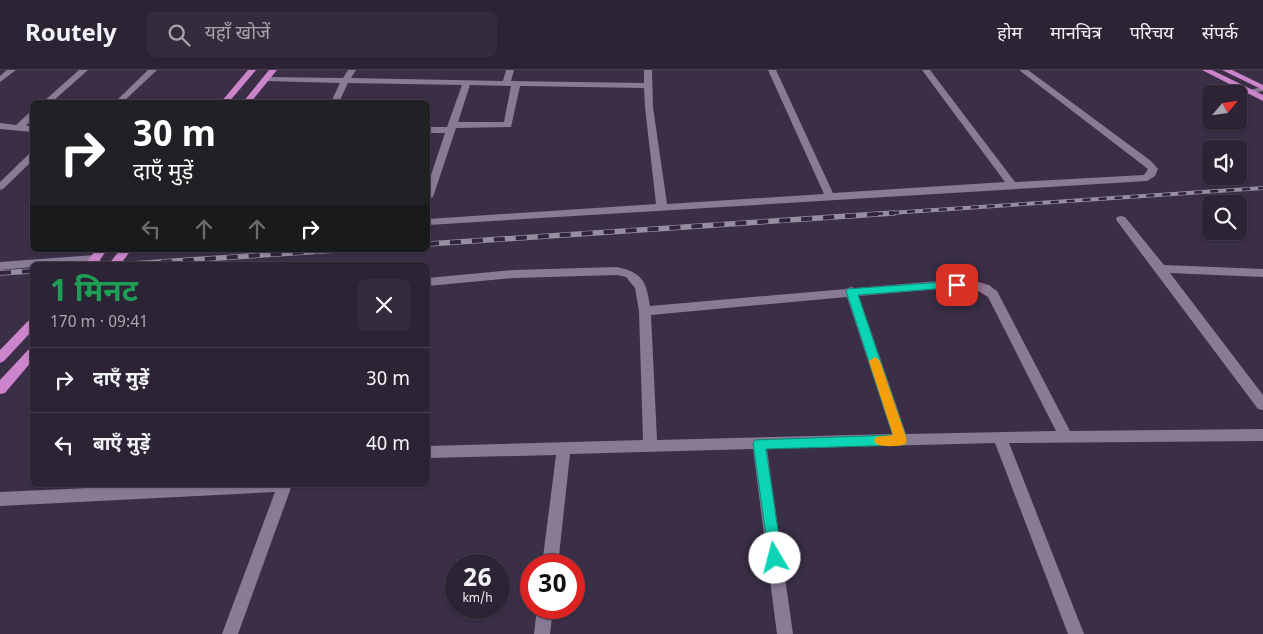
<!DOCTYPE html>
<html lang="hi">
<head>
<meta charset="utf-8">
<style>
	:root { --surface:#2c2334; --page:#342b3c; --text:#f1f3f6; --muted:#a6a4ac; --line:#48404f }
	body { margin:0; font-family:Georgia,"Noto Sans Devanagari",serif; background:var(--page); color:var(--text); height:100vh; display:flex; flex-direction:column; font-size:19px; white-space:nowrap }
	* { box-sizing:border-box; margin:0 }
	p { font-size:16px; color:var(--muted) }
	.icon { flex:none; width:28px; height:28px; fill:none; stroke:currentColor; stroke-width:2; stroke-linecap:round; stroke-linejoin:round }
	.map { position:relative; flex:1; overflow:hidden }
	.drawer { position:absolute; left:30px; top:192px; width:400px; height:225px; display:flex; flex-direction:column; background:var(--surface); border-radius:8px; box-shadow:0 1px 4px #0004,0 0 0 1px var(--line) }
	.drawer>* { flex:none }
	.guide { position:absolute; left:30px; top:30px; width:400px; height:152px; border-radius:8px; box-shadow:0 1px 4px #0004,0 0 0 1px var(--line); background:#202124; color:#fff; overflow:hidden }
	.needle { width:32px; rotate:61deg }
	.tools { position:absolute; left:1202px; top:15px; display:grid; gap:10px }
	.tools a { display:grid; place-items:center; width:45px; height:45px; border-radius:8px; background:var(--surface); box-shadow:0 1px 4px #0004,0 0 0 1px var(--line); font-size:25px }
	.speed { position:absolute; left:445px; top:484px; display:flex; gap:10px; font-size:25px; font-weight:700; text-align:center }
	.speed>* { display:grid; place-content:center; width:65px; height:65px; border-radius:50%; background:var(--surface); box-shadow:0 1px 4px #0004,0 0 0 1px var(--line); line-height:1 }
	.speed small { font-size:12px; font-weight:400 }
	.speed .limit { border:8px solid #d22; background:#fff; color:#111 }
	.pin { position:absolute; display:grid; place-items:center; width:42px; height:42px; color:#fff; margin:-21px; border-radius:10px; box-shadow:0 2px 8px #0006 }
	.me { position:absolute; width:55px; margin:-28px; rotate:352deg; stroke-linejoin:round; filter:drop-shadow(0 0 4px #0008) }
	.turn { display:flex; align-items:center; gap:18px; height:105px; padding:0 20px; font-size:22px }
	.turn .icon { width:65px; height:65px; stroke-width:2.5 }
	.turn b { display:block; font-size:35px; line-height:42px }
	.lanes { display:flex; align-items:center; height:48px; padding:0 20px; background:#0003; justify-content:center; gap:25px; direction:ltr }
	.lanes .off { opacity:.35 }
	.round { display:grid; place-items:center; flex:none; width:52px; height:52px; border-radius:8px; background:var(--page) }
	.overview { display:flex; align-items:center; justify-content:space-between; height:85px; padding:0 20px }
	h1 { font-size:30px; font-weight:700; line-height:38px; color:#1e9e55 }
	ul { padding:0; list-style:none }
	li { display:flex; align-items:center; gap:15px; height:65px; padding:0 20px; border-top:1px solid var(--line) }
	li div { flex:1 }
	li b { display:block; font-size:19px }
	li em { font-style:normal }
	header { display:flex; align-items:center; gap:30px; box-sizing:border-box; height:70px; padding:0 25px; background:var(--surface); border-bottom:1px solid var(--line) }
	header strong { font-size:24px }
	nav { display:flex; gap:28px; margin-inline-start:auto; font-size:18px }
	.search { width:350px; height:45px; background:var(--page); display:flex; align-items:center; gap:12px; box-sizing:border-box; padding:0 18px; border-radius:8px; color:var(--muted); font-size:19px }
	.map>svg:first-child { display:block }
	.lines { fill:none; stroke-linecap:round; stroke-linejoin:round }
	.minor { fill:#887b96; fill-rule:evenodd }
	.major { fill:#cc84ca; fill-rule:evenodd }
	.rail-far1-casing { stroke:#978ea1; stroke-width:4 }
	.rail-casing { stroke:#978ea1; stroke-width:5.5 }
	.rail-far1 { stroke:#30253c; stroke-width:2.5; stroke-dasharray:8; stroke-linecap:butt }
	.rail { stroke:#30253c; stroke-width:4; stroke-dasharray:11; stroke-linecap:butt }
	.route { fill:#0cd5b5; stroke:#088a76 }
	.slow { fill:#f59e0b }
</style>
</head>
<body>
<header>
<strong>Routely</strong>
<div class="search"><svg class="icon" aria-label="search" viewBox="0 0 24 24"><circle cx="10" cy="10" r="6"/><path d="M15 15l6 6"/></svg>यहाँ खोजें</div>
<nav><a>होम</a><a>मानचित्र</a><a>परिचय</a><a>संपर्क</a></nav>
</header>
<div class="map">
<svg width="1263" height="564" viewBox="0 0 1263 564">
	<rect width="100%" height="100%" fill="#3a2f46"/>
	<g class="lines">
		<path class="minor" d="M 7,0 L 16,0 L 0,12 L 0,6 Z
			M 79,0 L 88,0 L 52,32 L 43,32 Z
			M 148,0 L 157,0 L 123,32 L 115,32 Z
			M 348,0 L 356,0 L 351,8 L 503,11 L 506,0 L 514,0 L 511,11 L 644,13 L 644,0 L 652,0 L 653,37 L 667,134 L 824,124 L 768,0 L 776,0 L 833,123 L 1005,112 L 922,0 L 930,0 L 1015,112 L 1144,105 L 1148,99 L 1019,0 L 1028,0 L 1151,91 L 1158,99 L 1155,106 L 1147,111 L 428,155 L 428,149 L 656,134 L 645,37 L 644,18 L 520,16 L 511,57 L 456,58 L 433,127 L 428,130 L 428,114 L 445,63 L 428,63 L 428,57 L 447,57 L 462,15 L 348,13 L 339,32 L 331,32 L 340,13 L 265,11 L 261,9 L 265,7 L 343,8 ZM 470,15 L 511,16 L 504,52 L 458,52 Z
			M 1263,17 L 1263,21 L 1248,24 L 1244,21 Z
			M 29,43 L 32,43 L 32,49 L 26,56 L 32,56 L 32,62 L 0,59 L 0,53 L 16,55 Z
			M 32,83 L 32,91 L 3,119 L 0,120 L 0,112 L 29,84 Z
			M 1121,146 L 1125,147 L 1164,195 L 1263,199 L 1263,207 L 1170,203 L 1263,325 L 1263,340 L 1258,339 L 1117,151 L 1116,149 L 1117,147 Z
			M 95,185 L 101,189 L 99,192 L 64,195 L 32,195 L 32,197 L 0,200 L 0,192 Z
			M 617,197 C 643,203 646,211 650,236 L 846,219 L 851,217 L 855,218 L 939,211 L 975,211 L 989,215 L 997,221 L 1070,361 L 1263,359 L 1263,371 L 1009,373 L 1084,564 L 1068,564 L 995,373 L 767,379 L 793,564 L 777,564 L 753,379 L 570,384 L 558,495 L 542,495 L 556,385 L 428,388 L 428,376 L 643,370 L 639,241 L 635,218 L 626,207 L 617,205 L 514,208 L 428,216 L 428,208 L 514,200 ZM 939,219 L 975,219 L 988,227 L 1056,361 L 906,364 L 859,226 ZM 847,227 L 892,364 L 657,370 L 651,245 Z
			M 152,415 L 292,415 L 238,564 L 222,564 L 275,422 L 0,436 L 0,422 Z
			M 537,538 L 553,538 L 550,564 L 534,564 Z"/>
		<path class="major" d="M 248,0 L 256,0 L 229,32 L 221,32 Z
			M 269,0 L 277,0 L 251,32 L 243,32 Z
			M 1202,0 L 1212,0 L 1263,25 L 1263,31 Z
			M 1222,0 L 1232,0 L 1263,15 L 1263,20 Z
			M 96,180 L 107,180 L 96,195 L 84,195 Z
			M 120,180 L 131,180 L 120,195 L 108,195 Z
			M 32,250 L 32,261 L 4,291 L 0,293 L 0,280 L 28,251 Z
			M 32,278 L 32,291 L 5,323 L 0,324 L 0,310 L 28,280 Z"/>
		<g class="rail-far1-casing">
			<path id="rail-far1" d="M 875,144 L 1263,118"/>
		</g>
		<g class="rail-casing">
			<path id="rail" d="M 428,174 L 894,143
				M 117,195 L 336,180
				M 0,203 L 32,201"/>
		</g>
		<use href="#rail-far1" class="rail-far1"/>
		<use href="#rail" class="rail"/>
	</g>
	<path class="route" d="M 957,211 L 962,215 L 960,217 L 858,225 L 907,370 L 906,374 L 901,375 L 766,379 L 782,488 L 780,493 L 775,495 L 770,493 L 753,373 L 755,370 L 893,365 L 846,221 L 848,219 Z"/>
	<path class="slow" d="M 875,287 L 880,291 L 907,370 L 906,374 C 897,377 884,377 876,374 L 874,370 L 876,367 L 893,365 L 869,291 Z"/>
</svg>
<div class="tools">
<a><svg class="needle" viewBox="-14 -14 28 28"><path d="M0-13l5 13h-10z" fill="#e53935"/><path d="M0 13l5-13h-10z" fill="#a6a4ac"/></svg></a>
<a><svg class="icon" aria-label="sound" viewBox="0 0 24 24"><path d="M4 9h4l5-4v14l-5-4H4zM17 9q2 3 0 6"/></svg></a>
<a><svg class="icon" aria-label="search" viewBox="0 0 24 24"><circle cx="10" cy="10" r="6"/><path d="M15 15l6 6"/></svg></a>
</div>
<div class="speed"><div>26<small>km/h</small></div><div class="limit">30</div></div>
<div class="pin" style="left:957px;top:215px;background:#d93025"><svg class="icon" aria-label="arrive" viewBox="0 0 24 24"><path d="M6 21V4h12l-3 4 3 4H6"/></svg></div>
<svg class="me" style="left:775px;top:488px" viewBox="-20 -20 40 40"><circle r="19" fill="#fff"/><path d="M0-13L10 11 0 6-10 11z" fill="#0cd5b5"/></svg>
<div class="guide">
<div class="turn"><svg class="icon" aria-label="right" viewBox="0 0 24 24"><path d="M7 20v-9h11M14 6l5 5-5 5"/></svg><div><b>30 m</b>दाएँ मुड़ें</div></div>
<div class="lanes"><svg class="icon off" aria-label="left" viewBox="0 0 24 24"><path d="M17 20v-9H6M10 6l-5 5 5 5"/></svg><svg class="icon off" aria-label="ahead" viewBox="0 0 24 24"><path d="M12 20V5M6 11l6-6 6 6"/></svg><svg class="icon off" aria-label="ahead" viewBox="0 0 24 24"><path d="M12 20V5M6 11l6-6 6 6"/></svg><svg class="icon" aria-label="right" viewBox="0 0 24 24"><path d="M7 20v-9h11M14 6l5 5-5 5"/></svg></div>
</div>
<section class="drawer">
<div class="overview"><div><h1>1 मिनट</h1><p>170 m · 09:41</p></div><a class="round"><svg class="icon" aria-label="close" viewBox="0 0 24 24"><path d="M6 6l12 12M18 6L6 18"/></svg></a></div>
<ul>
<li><svg class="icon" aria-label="right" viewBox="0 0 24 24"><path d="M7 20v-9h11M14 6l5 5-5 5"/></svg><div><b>दाएँ मुड़ें</b></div><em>30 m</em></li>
<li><svg class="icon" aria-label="left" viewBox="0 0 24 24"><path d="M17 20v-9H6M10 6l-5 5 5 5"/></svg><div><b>बाएँ मुड़ें</b></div><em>40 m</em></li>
</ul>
</section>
</div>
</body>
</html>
